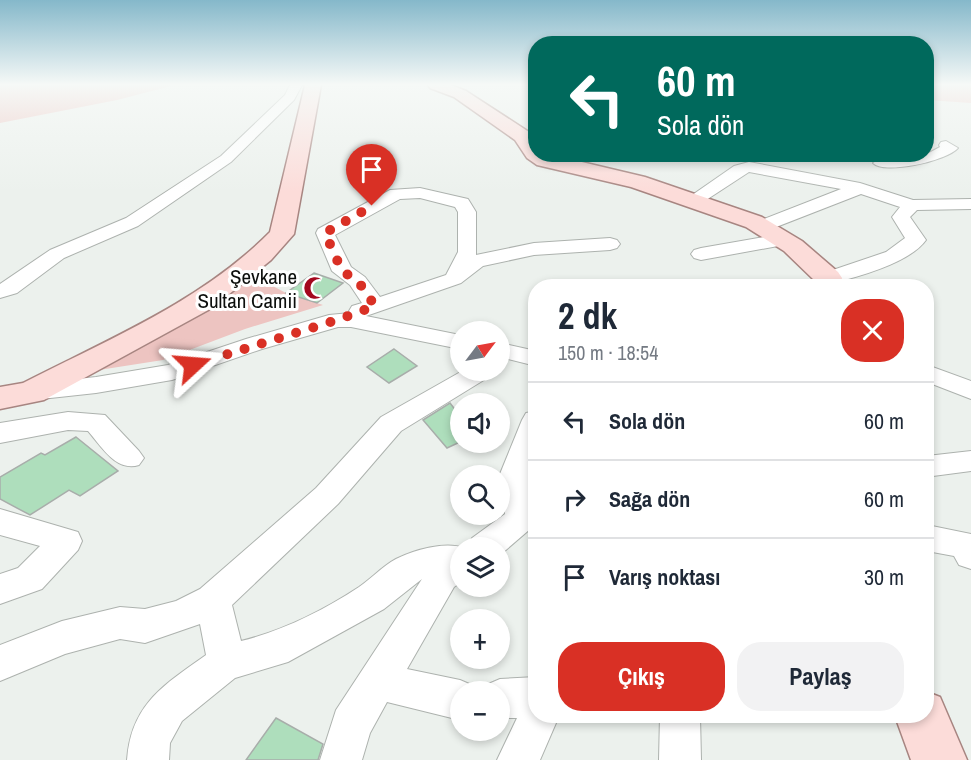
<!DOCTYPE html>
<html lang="tr">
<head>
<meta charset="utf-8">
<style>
	:root { --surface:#fff; --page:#f2f2f3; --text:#1f2937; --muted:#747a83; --line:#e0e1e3; --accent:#d93025 }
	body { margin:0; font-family:"Archivo Narrow",sans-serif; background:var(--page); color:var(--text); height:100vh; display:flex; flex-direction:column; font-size:22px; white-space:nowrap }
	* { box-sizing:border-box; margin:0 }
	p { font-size:20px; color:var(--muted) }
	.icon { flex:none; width:33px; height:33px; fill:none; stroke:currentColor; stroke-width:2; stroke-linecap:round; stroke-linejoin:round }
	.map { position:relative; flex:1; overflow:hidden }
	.details { position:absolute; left:528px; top:279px; width:406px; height:444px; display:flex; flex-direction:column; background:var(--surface); border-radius:24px; box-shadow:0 3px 9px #0003 }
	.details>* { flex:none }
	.top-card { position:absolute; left:528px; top:36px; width:406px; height:126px; border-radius:24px; box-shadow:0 3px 9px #0003; background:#00695c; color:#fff; overflow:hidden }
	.needle { width:39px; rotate:58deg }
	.controls { position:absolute; left:450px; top:321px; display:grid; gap:12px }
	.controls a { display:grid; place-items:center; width:60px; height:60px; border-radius:50%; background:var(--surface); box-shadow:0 3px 9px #0003; font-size:30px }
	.pin { position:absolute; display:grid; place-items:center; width:51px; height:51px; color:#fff; margin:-62px -26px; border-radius:50% 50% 50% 0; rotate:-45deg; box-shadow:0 0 6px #0007 }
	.pin .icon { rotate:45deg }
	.me { position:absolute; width:66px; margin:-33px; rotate:71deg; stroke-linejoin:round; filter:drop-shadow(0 0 4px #0008) }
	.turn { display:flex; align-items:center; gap:21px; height:126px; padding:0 30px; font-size:27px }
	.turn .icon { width:78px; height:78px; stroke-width:2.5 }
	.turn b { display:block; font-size:42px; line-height:51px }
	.round { display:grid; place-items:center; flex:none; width:63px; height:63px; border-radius:24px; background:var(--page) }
	.head { display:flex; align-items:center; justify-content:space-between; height:102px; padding:0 30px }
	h1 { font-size:36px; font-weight:800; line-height:45px }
	.button { display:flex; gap:12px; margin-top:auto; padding:12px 30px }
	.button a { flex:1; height:69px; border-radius:24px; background:var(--accent); color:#fff; font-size:24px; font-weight:800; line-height:69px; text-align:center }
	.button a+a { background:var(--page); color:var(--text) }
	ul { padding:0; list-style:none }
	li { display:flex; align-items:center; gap:18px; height:78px; padding:0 30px; border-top:2px solid var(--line) }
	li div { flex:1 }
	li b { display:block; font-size:22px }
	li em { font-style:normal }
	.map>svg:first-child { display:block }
	.green { fill:#edc4c1 }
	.building { fill:#aedebc; stroke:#a8adaa; stroke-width:1.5 }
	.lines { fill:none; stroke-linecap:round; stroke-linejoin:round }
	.minor-casing { stroke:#adb2ae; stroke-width:2 }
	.major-casing { stroke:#a78581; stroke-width:3 }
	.minor { fill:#fff; fill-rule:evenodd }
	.major { fill:#fcdcd9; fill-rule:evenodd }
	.route { stroke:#d93025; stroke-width:10; stroke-dasharray:0 18 }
	.labels { text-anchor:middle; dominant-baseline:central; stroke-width:6; stroke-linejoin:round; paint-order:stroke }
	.poi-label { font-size:21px; fill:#0c0e0c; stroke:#fff; text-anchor:end }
</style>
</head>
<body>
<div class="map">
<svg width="971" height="760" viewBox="0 0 971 760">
	<rect width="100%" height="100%" fill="#ecf1ed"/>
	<path class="green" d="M 0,85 L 175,85 L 117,100 L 0,123 Z
		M 927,85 L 971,85 L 971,103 L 927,100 Z
		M 248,278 L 267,283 L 286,293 L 323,305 L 245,329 L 163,360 L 99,370 L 105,364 Z"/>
	<path class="building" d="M 314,273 L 343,283 L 317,303 L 286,293 Z
		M 394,349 L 417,366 L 389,383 L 367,367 Z
		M 450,403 L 460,416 L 460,442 L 447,448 L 423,420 Z
		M 76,437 L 118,471 L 80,496 L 69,490 L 30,515 L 0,499 L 0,477 L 41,453 L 45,455 Z
		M 276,718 L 323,744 L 318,760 L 246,760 Z"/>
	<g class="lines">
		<g class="minor-casing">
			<path id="minor" d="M 290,85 L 302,85 L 294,100 L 231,162 L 138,226 L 64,258 L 17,293 L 0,298 L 0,284 L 50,250 L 126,218 L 221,156 L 285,95 Z
				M 946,141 L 958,148 C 947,161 884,175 873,163 L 881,158 L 927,154 L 940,147 L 939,145 L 941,142 Z
				M 749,162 L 860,183 L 913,200 L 971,199 L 971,209 L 917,210 L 910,217 L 926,240 C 910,263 855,278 828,284 L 821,282 L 818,278 L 821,274 L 886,252 L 905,238 L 892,217 L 900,207 L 861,194 L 761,233 L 754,231 L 752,227 L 754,223 L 841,189 L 749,172 L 700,204 L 688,204 L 685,200 L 734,166 Z
				M 420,188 L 468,199 L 476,212 L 476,255 L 534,243 L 610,238 L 617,240 L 620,244 L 617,248 L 610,250 L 534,255 L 483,266 L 461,283 L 366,316 L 460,335 L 460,349 L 351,327 L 338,327 L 262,349 L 172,380 L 96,393 L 32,400 L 23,398 L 19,392 L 23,386 L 32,384 L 96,377 L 168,365 L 246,339 L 329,315 L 350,313 L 349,311 L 352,306 L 362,303 L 350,285 L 332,271 L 316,233 L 318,229 L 390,190 ZM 420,198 L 455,207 L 458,212 L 458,252 L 446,275 L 380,297 L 365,277 L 351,267 L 335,235 L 400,199 Z
				M 782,234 L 789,236 L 792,240 L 789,244 L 701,260 L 694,258 L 691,254 L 694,250 L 701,248 Z
				M 500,343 L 536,351 L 536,366 L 500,357 Z
				M 927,365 L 971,381 L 971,399 L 927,382 Z
				M 464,370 L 495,370 L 492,375 L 401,431 L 338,504 L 232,605 L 241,641 C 282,631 324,610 359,587 C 372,578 383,566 396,559 C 414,550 445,541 464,548 L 460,548 L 460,583 L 454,587 L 407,669 L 460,680 L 474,686 L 476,692 L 460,692 L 460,720 L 387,702 L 370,733 L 362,760 L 320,760 L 336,710 L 422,579 L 384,609 L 288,662 L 235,678 L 182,721 L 170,743 L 169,760 L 127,760 C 131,704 164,685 206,655 L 200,624 L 145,643 L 120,639 L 65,654 L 0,681 L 0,645 L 62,621 L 120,607 L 145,609 L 176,601 L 200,589 L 316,488 L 381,417 Z
				M 536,411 L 536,459 L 530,474 L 536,506 L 536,524 L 500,555 L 500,548 L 468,548 L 472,538 L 505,514 L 500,474 L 522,420 L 526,413 Z
				M 68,412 L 105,415 L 139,451 L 144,458 L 139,465 C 116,472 102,447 88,431 L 68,430 L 0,443 L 0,423 Z
				M 971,451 L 971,471 L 933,476 L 927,474 L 927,456 Z
				M 0,509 L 78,532 L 82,541 L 78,550 L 42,589 L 0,604 L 0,574 L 18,568 L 40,546 L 0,535 Z
				M 927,525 L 971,534 L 971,569 L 959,565 L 954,556 L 927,551 Z
				M 536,677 L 536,716 L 559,716 L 540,760 L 497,760 L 517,718 L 500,718 L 500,692 L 483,692 L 486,685 L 500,679 Z
				M 660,716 L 700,716 L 701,760 L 659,760 Z"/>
		</g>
		<g class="major-casing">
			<path id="major" d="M 305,85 L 321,85 L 294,234 L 271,260 L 212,308 L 44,400 L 0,409 L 0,387 L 23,383 C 109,339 202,301 270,232 Z
				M 428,85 L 451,85 L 466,91 L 529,132 L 536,142 L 536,154 L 548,154 L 645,177 L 762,217 L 802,241 L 838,272 L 842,278 L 841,286 L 814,286 L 814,280 L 784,251 L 746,227 L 631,187 L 537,165 L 527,158 L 515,140 L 454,97 L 430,88 Z
				M 927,692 L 940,697 L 967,760 L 911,760 L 895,716 L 927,716 Z"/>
		</g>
		<use href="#minor" class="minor"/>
		<use href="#major" class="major"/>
	</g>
	<linearGradient id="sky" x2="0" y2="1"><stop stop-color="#85b8ca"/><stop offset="0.44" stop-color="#f6f9f7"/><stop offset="1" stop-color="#f6f9f7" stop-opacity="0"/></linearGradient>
	<rect width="971" height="192" fill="url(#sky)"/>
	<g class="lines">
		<path class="route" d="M 193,365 L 337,320 L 375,306 L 358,281 L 342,271 L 325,233 L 372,206"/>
	</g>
	<defs>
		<g id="mosque-bare" transform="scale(1.8)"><path d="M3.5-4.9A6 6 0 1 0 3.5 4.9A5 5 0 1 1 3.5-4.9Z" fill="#a3081d" stroke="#fff" stroke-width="2.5" paint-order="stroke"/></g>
	</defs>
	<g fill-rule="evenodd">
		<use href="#mosque-bare" x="315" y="288"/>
	</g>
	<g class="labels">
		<g class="poi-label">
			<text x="297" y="276">Şevkane<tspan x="297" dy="24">Sultan Camii</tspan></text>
		</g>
	</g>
</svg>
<div class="controls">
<a><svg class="needle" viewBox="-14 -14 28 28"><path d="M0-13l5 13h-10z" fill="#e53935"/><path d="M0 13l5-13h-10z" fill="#747a83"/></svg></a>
<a><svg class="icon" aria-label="sound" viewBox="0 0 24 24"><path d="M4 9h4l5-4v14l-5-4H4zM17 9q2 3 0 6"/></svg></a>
<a><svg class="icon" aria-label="search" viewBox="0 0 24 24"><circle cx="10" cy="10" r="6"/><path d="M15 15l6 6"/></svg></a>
<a><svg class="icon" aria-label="layers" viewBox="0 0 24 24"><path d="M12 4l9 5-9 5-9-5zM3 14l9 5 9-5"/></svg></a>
<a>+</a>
<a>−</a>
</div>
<div class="pin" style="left:372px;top:206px;background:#d93025"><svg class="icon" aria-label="arrive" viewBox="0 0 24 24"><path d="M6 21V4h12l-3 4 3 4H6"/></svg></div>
<svg class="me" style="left:193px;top:365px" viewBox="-20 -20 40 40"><path d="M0-17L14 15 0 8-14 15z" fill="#d93025" stroke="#fff" stroke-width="4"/></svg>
<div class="top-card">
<div class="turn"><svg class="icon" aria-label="left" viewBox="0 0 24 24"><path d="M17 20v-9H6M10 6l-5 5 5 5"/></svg><div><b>60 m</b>Sola dön</div></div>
</div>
<section class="details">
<div class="head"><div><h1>2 dk</h1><p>150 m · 18:54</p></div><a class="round" style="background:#d93025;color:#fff"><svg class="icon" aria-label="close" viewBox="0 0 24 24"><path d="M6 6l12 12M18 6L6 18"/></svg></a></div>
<ul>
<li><svg class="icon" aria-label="left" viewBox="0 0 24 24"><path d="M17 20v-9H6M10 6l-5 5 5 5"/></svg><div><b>Sola dön</b></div><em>60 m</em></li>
<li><svg class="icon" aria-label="right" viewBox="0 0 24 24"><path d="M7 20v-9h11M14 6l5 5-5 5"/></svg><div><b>Sağa dön</b></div><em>60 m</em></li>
<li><svg class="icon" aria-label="arrive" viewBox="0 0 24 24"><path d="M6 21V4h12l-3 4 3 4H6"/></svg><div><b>Varış noktası</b></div><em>30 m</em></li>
</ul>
<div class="button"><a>Çıkış</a><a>Paylaş</a></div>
</section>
</div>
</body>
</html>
